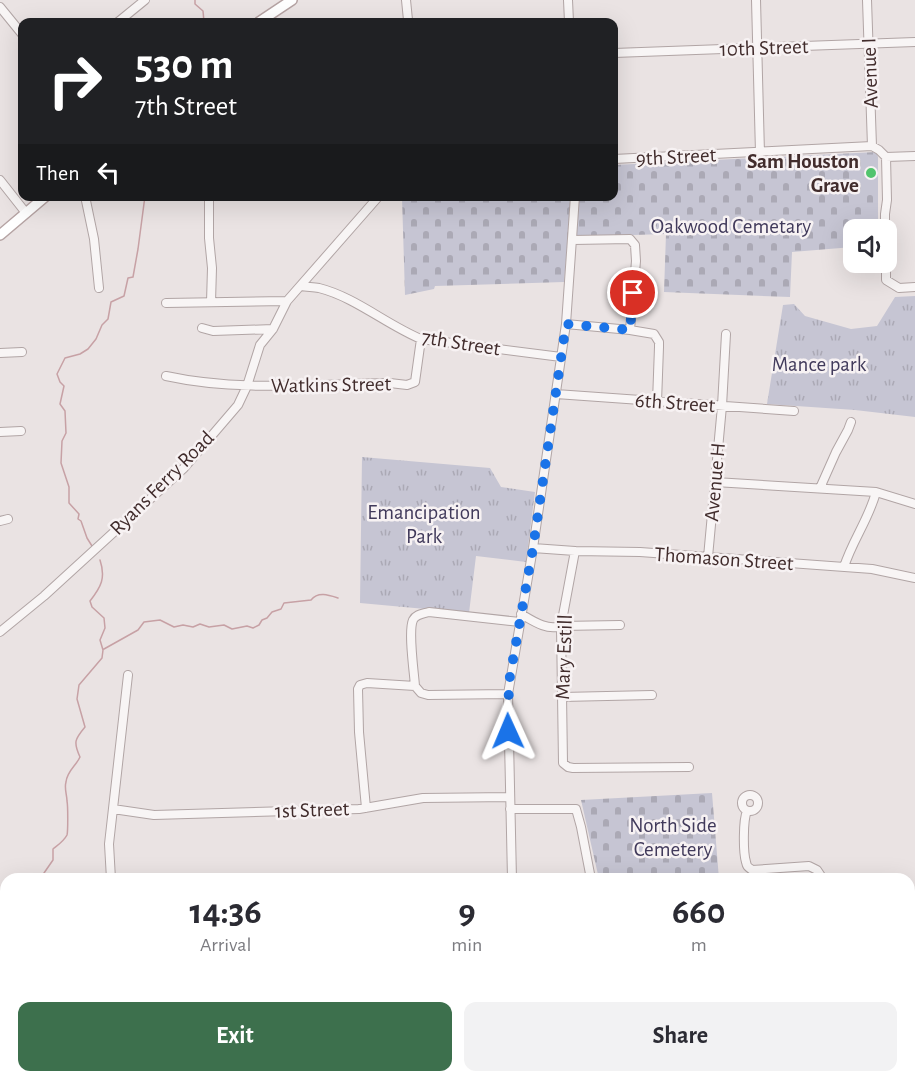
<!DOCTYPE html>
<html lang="en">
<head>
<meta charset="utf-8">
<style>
	:root { --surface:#fff; --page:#f2f2f3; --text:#2b2b33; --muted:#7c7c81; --accent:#3d704d }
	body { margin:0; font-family:"Alegreya Sans",sans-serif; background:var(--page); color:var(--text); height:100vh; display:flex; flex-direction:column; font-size:22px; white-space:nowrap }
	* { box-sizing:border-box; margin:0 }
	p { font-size:20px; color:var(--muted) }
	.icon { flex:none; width:33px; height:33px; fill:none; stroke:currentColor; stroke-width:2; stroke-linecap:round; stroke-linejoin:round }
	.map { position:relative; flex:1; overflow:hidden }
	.details { position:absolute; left:0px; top:873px; width:915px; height:210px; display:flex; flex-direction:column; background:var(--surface); border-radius:18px 18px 0 0; box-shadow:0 6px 24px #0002 }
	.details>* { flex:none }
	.top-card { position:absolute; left:18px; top:18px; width:600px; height:183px; border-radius:12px; box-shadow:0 6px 24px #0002; background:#202124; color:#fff; overflow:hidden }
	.fabs { position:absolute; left:843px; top:219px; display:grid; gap:12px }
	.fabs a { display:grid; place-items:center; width:54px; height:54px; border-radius:12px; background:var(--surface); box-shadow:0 6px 24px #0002; font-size:30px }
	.pin { position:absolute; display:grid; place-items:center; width:51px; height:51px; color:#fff; margin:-26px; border:3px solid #fff; border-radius:50%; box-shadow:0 2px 6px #0007 }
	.me { position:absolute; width:66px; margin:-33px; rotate:359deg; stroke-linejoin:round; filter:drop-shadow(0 0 4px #0008) }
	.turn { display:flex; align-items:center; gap:21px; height:126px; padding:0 18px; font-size:27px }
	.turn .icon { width:78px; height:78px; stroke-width:2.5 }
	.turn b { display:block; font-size:42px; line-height:51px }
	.then { display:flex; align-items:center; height:57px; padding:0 18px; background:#0003; gap:12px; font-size:22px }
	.eta { display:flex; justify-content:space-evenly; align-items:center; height:102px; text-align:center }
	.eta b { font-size:36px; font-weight:700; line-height:42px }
	.button { display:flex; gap:12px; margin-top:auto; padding:12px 18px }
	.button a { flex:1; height:69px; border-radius:12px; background:var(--accent); color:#fff; font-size:24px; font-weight:700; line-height:69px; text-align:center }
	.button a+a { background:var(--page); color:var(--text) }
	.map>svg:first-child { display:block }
	.cemetery { fill:url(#cemetery-stones) }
	.park { fill:url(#park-tufts) }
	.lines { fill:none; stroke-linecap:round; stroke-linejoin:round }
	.stream { stroke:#c7a1a5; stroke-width:1.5 }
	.minor-casing { stroke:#b1a5a5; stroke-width:10 }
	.major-casing { stroke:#b5a3a3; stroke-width:12 }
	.minor { stroke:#f8f5f5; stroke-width:8 }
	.major { stroke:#fff; stroke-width:9 }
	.route { stroke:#1a73e8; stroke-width:10; stroke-dasharray:0 18 }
	.poi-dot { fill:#52c46d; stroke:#f7f2f3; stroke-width:2 }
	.labels { text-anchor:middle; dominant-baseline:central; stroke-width:5; stroke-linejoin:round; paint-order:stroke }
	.street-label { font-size:21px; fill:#412c2c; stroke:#f7f2f3 }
	.poi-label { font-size:21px; font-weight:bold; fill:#412c2c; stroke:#f7f2f3; text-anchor:end }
	.park-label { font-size:21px; fill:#413a5b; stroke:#f7f2f3 }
</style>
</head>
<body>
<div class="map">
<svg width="915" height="1083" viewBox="0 0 915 1083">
	<defs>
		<pattern id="cemetery-stones" width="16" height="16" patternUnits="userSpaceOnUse" patternTransform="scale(1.5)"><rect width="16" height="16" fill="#c6c5d3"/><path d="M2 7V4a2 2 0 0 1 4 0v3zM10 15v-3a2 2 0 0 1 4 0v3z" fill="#aba9b5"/></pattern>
		<pattern id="park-tufts" width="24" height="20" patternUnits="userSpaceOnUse" patternTransform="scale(1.5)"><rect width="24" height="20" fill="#c6c5d3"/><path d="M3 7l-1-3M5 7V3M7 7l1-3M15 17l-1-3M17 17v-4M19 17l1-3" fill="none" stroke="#aba9b5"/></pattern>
	</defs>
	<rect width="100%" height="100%" fill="#eae3e3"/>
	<path class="cemetery" d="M 876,152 L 878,157 L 878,229 L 854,230 L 853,247 L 792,252 L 790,297 L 664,292 L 666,234 L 568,237 L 564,282 L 435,286 L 434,289 L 405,295 L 402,197 L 614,196 L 614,165 Z
		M 712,793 L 719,879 L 599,879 L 581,800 Z"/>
	<path class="park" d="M 915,296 L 915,417 L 855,410 L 767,404 L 783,305 L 794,304 L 805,316 L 851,329 L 877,326 L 895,297 Z
		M 362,457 L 490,468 L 501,487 L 535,492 L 526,562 L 476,556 L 469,613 L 360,603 Z"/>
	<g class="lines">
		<path class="stream" d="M 195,0 L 195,4 L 203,11 L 204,22
			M 92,546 L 87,538 L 81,521 L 78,519 L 79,514 L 69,503 L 69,487 L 61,463 L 62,441 L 66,433 L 65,411 L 60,404 L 64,386 L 60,382 L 57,374 L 65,358 L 80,354 L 88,349 L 96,339 L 102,325 L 108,319 L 111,302 L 124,296 L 128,278 L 133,277 L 138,249 L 145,196
			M 104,649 L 138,630 L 144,622 L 160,620 L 174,627 L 183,625 L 193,627 L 200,624 L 209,627 L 224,625 L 232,629 L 247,626 L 253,628 L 259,625 L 262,620 L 267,618 L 272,612 L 281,609 L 284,603 L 311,600 C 318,591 329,595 338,598
			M 45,879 L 44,873 L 53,860 L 53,849 C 58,845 64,841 67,835 C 68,831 68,806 67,801 C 67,795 64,788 66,782 C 67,771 76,766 80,757 C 73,742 75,739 85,727 L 77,699 L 79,685 L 102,658 L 103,650 L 100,640 L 105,628 L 104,618 L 92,607 L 90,601 C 101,587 106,578 100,560
			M 0,1072 L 6,1074
			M 12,1077 L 17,1083
			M 47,1077 C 57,1083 65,1081 76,1077
			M 84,1077 L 93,1080 L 95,1083
			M 42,1083 L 42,1080 L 46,1079
			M 479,1083 L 480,1077"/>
		<g class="minor-casing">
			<path id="minor" d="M 406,0 L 408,20
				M 568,0 L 569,22
				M 756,0 L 760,153
				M 867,0 L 872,146
				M 0,7 L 22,34
				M 118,22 L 145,0
				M 614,53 L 915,42
				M 614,159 L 872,146 L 879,150 L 886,157 L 915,156
				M 0,180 L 26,213
				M 85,196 L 94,239 L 99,288
				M 209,196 L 209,238 L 212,268 L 211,302
				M 885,230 L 885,214 L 887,200 L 886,157
				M 573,240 L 630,239 L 635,245 L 636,261 L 630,330
				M 886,262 L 886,280 L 899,288 L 915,287
				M 301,286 C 307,287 313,287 319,288 C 355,297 387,325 421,339 L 561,357
				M 166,303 L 287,301
				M 566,324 L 630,330 L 654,334 L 659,342 L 659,347 L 657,402
				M 202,328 L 213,331 L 273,329
				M 0,353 L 22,352
				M 166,376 C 239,392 315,384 390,383 L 407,385 L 415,382 L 421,339
				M 556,394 L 794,411
				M 0,432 L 21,431
				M 715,482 L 876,492 L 915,504
				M 820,488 L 836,452 L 848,430 L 851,422
				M 0,521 L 8,519
				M 533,548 L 575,551 L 640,552 L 872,569 L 915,578
				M 575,551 L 561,626 L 563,763 L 568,767 L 573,768 L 689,767
				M 708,557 L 722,406 L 726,334
				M 844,567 C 852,541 869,519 876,492
				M 521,614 C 533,621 547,631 561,626 L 620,625
				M 0,632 L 44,596 L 184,468 L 238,405 L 247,386 L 260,345 L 273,329 L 287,301 L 379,196
				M 415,686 C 414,672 408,631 413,620 C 416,614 423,614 429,612 L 520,622
				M 562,697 L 652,695
				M742 803a8 8 0 1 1 16 0a8 8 0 1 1-16 0Z
				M 366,808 L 359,732 L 358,689 L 360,685 L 367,683 L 415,686 L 421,693 L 428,695 L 508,694
				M 113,809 L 154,815 L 359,809 L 423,798 L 510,797
				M 510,809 L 576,809 L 581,827 L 591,879
				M 747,811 C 743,820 743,852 746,862 C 747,867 748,867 752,870 L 809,866 L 817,870 L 823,879
				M 111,879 L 109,844 L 128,675
				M 512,879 L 508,694 L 533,548 L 566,324 L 575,196
				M 909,908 L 915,909
				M 519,1077 L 519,1083
				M 796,1077 L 806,1083
				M 410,1083 L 412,1077
				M 842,1083 L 848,1077"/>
		</g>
		<g class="major-casing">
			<path id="major" d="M 259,22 L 292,0
				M 0,235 L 46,196"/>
		</g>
		<use href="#minor" class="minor"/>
		<use href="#major" class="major"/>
	</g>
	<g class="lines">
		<path class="route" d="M 508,731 L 509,682 L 533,548 L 566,324 L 630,330 L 633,293"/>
	</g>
	<circle class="poi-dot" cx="871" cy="173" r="6"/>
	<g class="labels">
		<g class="street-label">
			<text transform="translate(764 48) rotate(-2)">10th Street</text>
			<text transform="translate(870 73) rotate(-92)">Avenue I</text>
			<text transform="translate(676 157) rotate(-3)">9th Street</text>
			<text transform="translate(461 343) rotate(9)">7th Street</text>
			<text transform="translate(331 385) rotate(-1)">Watkins Street</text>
			<text transform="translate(675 403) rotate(4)">6th Street</text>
			<text transform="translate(715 482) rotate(-85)">Avenue H</text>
			<text transform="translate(162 483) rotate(-45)">Ryans Ferry Road</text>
			<text transform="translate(724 559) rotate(4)">Thomason Street</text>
			<text transform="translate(564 657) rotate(-88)">Mary Estill</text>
			<text transform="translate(312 810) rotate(-2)">1st Street</text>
		</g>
		<g class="poi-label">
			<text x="859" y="161">Sam Houston<tspan x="859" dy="24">Grave</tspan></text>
		</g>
		<g class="park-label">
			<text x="731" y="226">Oakwood Cemetary</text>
			<text x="819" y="364">Mance park</text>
			<text x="424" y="512">Emancipation<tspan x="424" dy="24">Park</tspan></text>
			<text x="673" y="825">North Side<tspan x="673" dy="24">Cemetery</tspan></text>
		</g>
	</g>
</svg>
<div class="fabs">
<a><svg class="icon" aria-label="sound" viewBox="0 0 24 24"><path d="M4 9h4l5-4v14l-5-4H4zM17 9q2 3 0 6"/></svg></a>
</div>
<div class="pin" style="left:633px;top:293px;background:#d93025"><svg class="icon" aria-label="arrive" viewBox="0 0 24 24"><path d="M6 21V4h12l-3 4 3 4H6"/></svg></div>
<svg class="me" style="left:508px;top:731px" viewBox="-20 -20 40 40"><path d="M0-17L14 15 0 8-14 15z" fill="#1a73e8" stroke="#fff" stroke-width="4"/></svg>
<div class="top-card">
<div class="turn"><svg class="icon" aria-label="right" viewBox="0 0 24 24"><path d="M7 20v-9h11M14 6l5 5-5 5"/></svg><div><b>530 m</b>7th Street</div></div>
<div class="then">Then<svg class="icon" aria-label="left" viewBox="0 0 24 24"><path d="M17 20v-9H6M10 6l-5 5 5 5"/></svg></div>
</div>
<section class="details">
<div class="eta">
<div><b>14:36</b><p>Arrival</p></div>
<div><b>9</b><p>min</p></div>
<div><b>660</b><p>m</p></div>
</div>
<div class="button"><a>Exit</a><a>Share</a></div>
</section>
</div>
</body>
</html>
